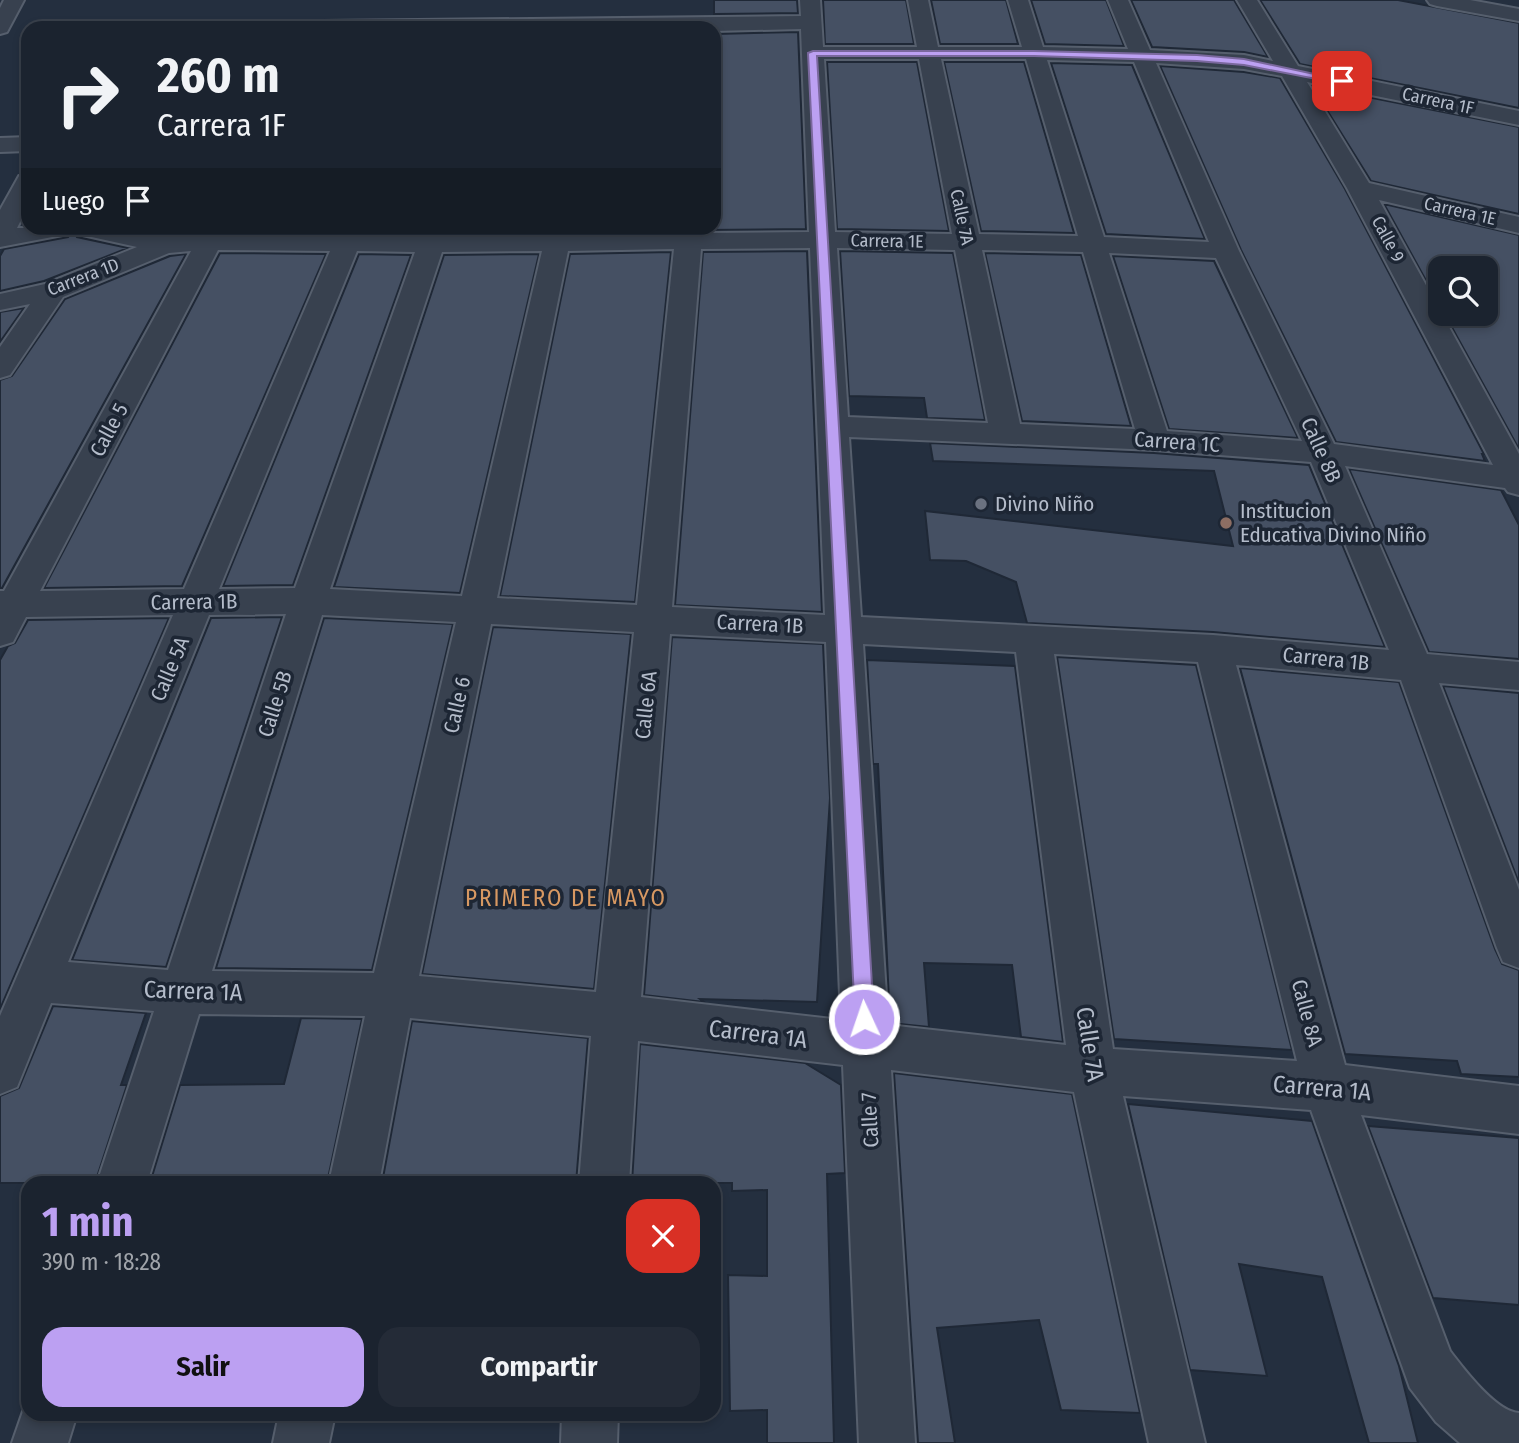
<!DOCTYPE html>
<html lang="es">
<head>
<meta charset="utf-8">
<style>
	:root { --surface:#1b232f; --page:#242b37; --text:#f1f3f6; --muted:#a0a4aa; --line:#39404b; --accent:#bca0f2 }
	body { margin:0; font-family:"Fira Sans Condensed",sans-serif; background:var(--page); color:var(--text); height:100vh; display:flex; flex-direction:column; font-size:26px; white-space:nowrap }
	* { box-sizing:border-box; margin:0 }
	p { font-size:23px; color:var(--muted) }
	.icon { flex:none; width:38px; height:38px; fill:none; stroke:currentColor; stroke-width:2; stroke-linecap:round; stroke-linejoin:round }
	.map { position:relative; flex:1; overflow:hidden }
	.drawer { position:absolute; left:21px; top:1176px; width:700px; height:245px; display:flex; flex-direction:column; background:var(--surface); border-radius:21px; box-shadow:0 4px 10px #0003,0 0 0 2px var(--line) }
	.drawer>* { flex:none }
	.guide { position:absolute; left:21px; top:21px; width:700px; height:214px; border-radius:21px; box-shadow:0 4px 10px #0003,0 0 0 2px var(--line); background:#1b232f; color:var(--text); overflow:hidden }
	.tools { position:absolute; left:1428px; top:256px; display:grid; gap:14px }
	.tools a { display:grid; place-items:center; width:70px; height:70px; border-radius:14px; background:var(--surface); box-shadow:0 4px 10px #0003,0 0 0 2px var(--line); font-size:35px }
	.pin { position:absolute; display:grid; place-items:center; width:60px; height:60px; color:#fff; margin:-30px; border-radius:14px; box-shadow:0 4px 10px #0006 }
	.me { position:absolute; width:77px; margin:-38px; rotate:357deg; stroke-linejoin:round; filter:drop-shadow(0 0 5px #0008) }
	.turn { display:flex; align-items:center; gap:24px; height:147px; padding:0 21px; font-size:32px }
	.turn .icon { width:91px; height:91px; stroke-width:2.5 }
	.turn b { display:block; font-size:49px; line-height:60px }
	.then { display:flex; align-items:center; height:66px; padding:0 21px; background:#0003; gap:14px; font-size:26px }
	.round { display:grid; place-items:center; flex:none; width:74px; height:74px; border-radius:21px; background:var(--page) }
	.summary { display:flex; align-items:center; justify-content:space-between; height:119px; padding:0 21px }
	h1 { font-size:42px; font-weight:700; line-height:52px; color:var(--accent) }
	.cta { display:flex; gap:14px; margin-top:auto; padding:14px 21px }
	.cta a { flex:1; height:80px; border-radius:21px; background:var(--accent); color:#111; font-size:28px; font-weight:700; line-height:80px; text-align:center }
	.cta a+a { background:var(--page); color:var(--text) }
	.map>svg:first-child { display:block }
	.building { fill:#455063; stroke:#1f2836; stroke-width:2 }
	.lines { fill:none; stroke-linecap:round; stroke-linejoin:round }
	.minor-casing { stroke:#565f6d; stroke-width:4 }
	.minor { fill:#38414f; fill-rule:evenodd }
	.route { fill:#bca0f2; stroke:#7a689d; stroke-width:2 }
	.worship-dot { fill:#6b7280; stroke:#1d2634; stroke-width:2.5 }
	.education-dot { fill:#8d6e63; stroke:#1d2634; stroke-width:2.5 }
	.labels { text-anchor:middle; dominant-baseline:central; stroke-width:7; stroke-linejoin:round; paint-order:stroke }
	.far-street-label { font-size:18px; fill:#b4bcca; stroke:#1d2634 }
	.street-label { font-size:21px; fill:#b4bcca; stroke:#1d2634 }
	.poi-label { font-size:21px; fill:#b4bcca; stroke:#1d2634; text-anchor:start }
	.neighbourhood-label { font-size:23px; letter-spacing:2px; fill:#d79862; stroke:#1d2634 }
	.near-street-label { font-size:24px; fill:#b4bcca; stroke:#1d2634 }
</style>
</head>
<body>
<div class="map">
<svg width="1519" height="1443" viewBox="0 0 1519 1443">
	<rect width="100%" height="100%" fill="#242f3f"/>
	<path class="building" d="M 714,0 L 797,0 L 798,13 L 714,14 Z
		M 823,0 L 906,0 L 914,44 L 825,44 Z
		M 931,0 L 1006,0 L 1018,44 L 940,44 Z
		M 1031,0 L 1106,0 L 1124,46 L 1045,44 Z
		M 1131,0 L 1234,0 L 1268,57 L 1244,52 L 1152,47 Z
		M 1260,0 L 1398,0 L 1519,23 L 1519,108 L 1300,64 Z
		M 798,32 L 806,229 L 705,230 L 704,228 L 714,228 L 714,34 Z
		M 827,62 L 917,62 L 949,231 L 837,229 Z
		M 944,62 L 1024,62 L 1074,233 L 981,231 Z
		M 1051,63 L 1132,65 L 1205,239 L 1106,234 Z
		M 1160,66 L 1244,72 L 1280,78 L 1345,189 L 1484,454 L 1482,454 L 1485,461 L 1336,442 L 1241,250 Z
		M 1312,86 L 1519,127 L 1519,214 L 1371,181 Z
		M 1384,204 L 1519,235 L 1519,449 L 1444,313 L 1486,313 L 1486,268 L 1440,268 L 1440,306 Z
		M 132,228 L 201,228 L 198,232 L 165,234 Z
		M 233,228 L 337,228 L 335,232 L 231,231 Z
		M 369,228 L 421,228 L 419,233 L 367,232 Z
		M 452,228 L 544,228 L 543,232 L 451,233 Z
		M 575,228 L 673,228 L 673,231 L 575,232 Z
		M 73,231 L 77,237 L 128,248 L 44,281 L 0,291 L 0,256 L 4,249 L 68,237 Z
		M 807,251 L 822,612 L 675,605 L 703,252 Z
		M 840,251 L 953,253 L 985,420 L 927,418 L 924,398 L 849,396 Z
		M 671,252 L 635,602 L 500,596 L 570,254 Z
		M 220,253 L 326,254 L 182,586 L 44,588 Z
		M 985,253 L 1081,255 L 1131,426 L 1022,421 Z
		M 186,254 L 2,588 L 0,588 L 0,380 L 12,376 L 65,299 L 170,256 Z
		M 359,254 L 411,255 L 293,585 L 223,586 Z
		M 539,254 L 460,593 L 334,587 L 444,255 Z
		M 1113,256 L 1214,261 L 1298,438 L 1169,429 Z
		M 24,308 L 0,342 L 0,312 Z
		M 930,443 L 1154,453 L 1309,465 L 1385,647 L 1213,632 L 1027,623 L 1016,582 L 966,561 L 930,560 L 925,511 L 1233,546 L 1214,471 L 933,461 Z
		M 1349,469 L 1501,490 L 1519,525 L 1519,659 L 1429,652 Z
		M 282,617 L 166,967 L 72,960 L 211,618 Z
		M 169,618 L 0,1009 L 0,660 L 8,646 L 15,643 L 28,620 Z
		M 324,618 L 453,624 L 372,970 L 216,968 Z
		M 493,627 L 631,634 L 594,989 L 422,974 Z
		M 672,637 L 823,644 L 830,798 L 817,1002 L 700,999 L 704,1002 L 644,995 Z
		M 1057,657 L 1196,665 L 1292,1050 L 1114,1039 Z
		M 867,660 L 1015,666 L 1063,1042 L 1021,1037 L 1012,965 L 924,963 L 929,1027 L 890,1023 L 878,764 L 873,764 Z
		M 1240,668 L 1399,682 L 1495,949 L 1502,964 L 1519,970 L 1519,1077 L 1461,1074 L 1457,1061 L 1345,1054 Z
		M 1443,686 L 1519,693 L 1519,883 Z
		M 53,1006 L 146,1013 L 121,1085 L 127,1085 L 95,1183 L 0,1183 L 0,1096 L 19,1088 Z
		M 301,1018 L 362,1019 L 327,1183 L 150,1183 L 180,1085 L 284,1084 Z
		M 412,1021 L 588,1038 L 576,1183 L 382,1183 Z
		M 640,1044 L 805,1063 L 841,1085 L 845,1173 L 827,1174 L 834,1443 L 767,1443 L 767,1410 L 730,1411 L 728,1275 L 767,1276 L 767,1190 L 732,1191 L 732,1183 L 632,1183 Z
		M 894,1073 L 1072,1094 L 1140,1413 L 1061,1410 L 1039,1320 L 937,1328 L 955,1443 L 918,1443 Z
		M 1128,1104 L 1312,1121 L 1399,1366 L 1418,1443 L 1369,1443 L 1322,1277 L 1239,1264 L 1267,1376 L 1190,1370 Z
		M 1368,1126 L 1519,1138 L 1519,1305 L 1433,1298 Z"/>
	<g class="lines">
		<g class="minor-casing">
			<path id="minor" d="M 4,0 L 24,0 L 7,32 L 0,34 L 0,8 Z
				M 800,0 L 820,0 L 823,47 L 917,47 L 908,0 L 928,0 L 938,47 L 1022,47 L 1008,0 L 1028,0 L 1043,47 L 1128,49 L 1108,0 L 1128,0 L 1150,50 L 1244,55 L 1273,61 L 1237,0 L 1257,0 L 1298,66 L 1519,111 L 1519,125 L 1307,82 L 1369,183 L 1519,217 L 1519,233 L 1379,200 L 1519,454 L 1519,495 L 1508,492 L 1505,488 L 1345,466 L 1427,654 L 1519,662 L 1519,690 L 1439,683 L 1519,890 L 1519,968 L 1503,962 L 1497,948 L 1401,680 L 1236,665 L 1345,1065 L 1519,1086 L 1519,1134 L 1361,1115 L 1450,1351 C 1464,1369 1496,1412 1519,1413 L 1519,1443 L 1460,1443 L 1436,1422 L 1410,1388 L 1311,1110 L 1123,1096 L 1205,1443 L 1149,1443 L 1074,1092 L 891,1070 L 915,1443 L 859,1443 L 843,1065 L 638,1041 L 629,1183 L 579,1183 L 591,1036 L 410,1018 L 379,1183 L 329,1183 L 365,1016 L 199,1014 L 147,1183 L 97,1183 L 154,1011 L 51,1003 L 17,1087 L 0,1094 L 0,1016 L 173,615 L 26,617 L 13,642 L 0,646 L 0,591 L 4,591 L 191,251 L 169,253 L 63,297 L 10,375 L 0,378 L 0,347 L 30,304 L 0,310 L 0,294 L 45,284 L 137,247 L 78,234 L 74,228 L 121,228 L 165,237 L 200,235 L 204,228 L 230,228 L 227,234 L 337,235 L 340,228 L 366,228 L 363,235 L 421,236 L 424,228 L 450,228 L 447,236 L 545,235 L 547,228 L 573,228 L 572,235 L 675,234 L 676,228 L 702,228 L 702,233 L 809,232 L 801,29 L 714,31 L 714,28 L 52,28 L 55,24 L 801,16 ZM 824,59 L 919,59 L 952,234 L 835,232 ZM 941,59 L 1026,59 L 1078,236 L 979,234 ZM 1047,60 L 1134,62 L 1209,242 L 1104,237 ZM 1156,63 L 1244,69 L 1282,76 L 1347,188 L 1493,465 L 1334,444 L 1239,251 ZM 810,248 L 825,615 L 672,607 L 701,249 ZM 837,248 L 955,250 L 988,423 L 848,417 ZM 674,249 L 637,605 L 497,598 L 568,251 ZM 218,250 L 330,251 L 184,589 L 40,591 ZM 982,250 L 1083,252 L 1135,429 L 1020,424 ZM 357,251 L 415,252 L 295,588 L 219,589 ZM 542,251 L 462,596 L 330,589 L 442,252 ZM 1109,253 L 1216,258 L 1302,441 L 1167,431 ZM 849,437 L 1154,450 L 1311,462 L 1389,650 L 1213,635 L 861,617 ZM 286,614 L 168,970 L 68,962 L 209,615 ZM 322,615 L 456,622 L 374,973 L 212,971 ZM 491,624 L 634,632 L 596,992 L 419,976 ZM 670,634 L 826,642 L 841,1020 L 641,997 ZM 863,644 L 1016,652 L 1066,1045 L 888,1025 ZM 1054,654 L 1198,662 L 1297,1061 L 1113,1049 Z
				M 1427,0 L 1470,0 L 1519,9 L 1519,21 L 1437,6 L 1430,4 Z
				M 28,137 L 28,151 L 0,152 L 0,138 Z
				M 28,174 L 28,206 L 17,228 L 72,228 L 68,234 L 0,247 L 0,210 L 19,176 Z
				M 28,1397 L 28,1414 L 77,1414 L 68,1443 L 12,1443 Z
				M 279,1414 L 335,1414 L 329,1443 L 273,1443 Z
				M 562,1414 L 618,1414 L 617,1443 L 561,1443 Z"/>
		</g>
		<use href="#minor" class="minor"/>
	</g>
	<path class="route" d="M 813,51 L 1034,51 L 1197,55 L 1244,59 L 1347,81 L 1342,84 L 1244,65 L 1197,61 L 1034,56 L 817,56 L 874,1019 L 871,1025 L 864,1028 L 858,1025 L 855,1019 L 808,53 Z"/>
	<circle class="worship-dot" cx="981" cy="504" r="7"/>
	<circle class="education-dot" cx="1226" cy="523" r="7"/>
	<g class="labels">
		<g class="far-street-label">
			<text transform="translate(1438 101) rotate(12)">Carrera 1F</text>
			<text transform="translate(1460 211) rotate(13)">Carrera 1E</text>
			<text transform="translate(962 217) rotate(78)">Calle 7A</text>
			<text transform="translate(1388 239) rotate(62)">Calle 9</text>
			<text transform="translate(887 241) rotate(1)">Carrera 1E</text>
			<text transform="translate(83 277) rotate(-21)">Carrera 1D</text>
		</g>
		<g class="street-label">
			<text transform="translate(109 430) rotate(-62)">Calle 5</text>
			<text transform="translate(1177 442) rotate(4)">Carrera 1C</text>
			<text transform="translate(1321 450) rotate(66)">Calle 8B</text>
			<text transform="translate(194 602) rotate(-1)">Carrera 1B</text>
			<text transform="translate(760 624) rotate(3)">Carrera 1B</text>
			<text transform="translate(1326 659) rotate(6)">Carrera 1B</text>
			<text transform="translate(170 669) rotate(-67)">Calle 5A</text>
			<text transform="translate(275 704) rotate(-72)">Calle 5B</text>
			<text transform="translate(457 705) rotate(-77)">Calle 6</text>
			<text transform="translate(646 705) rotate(-84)">Calle 6A</text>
			<text transform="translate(1307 1013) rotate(75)">Calle 8A</text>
			<text transform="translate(870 1120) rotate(-93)">Calle 7</text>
		</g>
		<g class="poi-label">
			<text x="995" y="504">Divino Niño</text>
			<text x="1240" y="511">Institucion<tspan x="1240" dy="24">Educativa Divino Niño</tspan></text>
		</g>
		<g class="neighbourhood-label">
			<text x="566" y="898">PRIMERO DE MAYO</text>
		</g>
		<g class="near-street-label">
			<text transform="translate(193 991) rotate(2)">Carrera 1A</text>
			<text transform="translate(758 1034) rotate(7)">Carrera 1A</text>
			<text transform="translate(1090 1044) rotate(81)">Calle 7A</text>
			<text transform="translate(1322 1088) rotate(5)">Carrera 1A</text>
		</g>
	</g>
</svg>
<div class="tools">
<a><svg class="icon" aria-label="search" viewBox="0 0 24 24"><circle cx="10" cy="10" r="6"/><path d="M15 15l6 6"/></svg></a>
</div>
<div class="pin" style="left:1342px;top:81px;background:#d93025"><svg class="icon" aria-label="arrive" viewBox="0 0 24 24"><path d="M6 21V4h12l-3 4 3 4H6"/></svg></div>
<svg class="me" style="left:864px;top:1019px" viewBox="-20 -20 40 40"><circle r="17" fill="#bca0f2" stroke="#fff" stroke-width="3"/><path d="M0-11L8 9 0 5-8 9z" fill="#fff"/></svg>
<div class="guide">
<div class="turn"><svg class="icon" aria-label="right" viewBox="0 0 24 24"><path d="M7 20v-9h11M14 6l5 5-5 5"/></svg><div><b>260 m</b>Carrera 1F</div></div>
<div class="then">Luego<svg class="icon" aria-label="arrive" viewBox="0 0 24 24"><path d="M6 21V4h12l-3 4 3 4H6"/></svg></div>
</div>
<section class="drawer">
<div class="summary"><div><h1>1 min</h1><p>390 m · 18:28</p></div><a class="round" style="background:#d93025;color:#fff"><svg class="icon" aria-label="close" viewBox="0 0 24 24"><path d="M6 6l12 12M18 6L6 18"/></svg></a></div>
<div class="cta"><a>Salir</a><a>Compartir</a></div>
</section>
</div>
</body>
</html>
